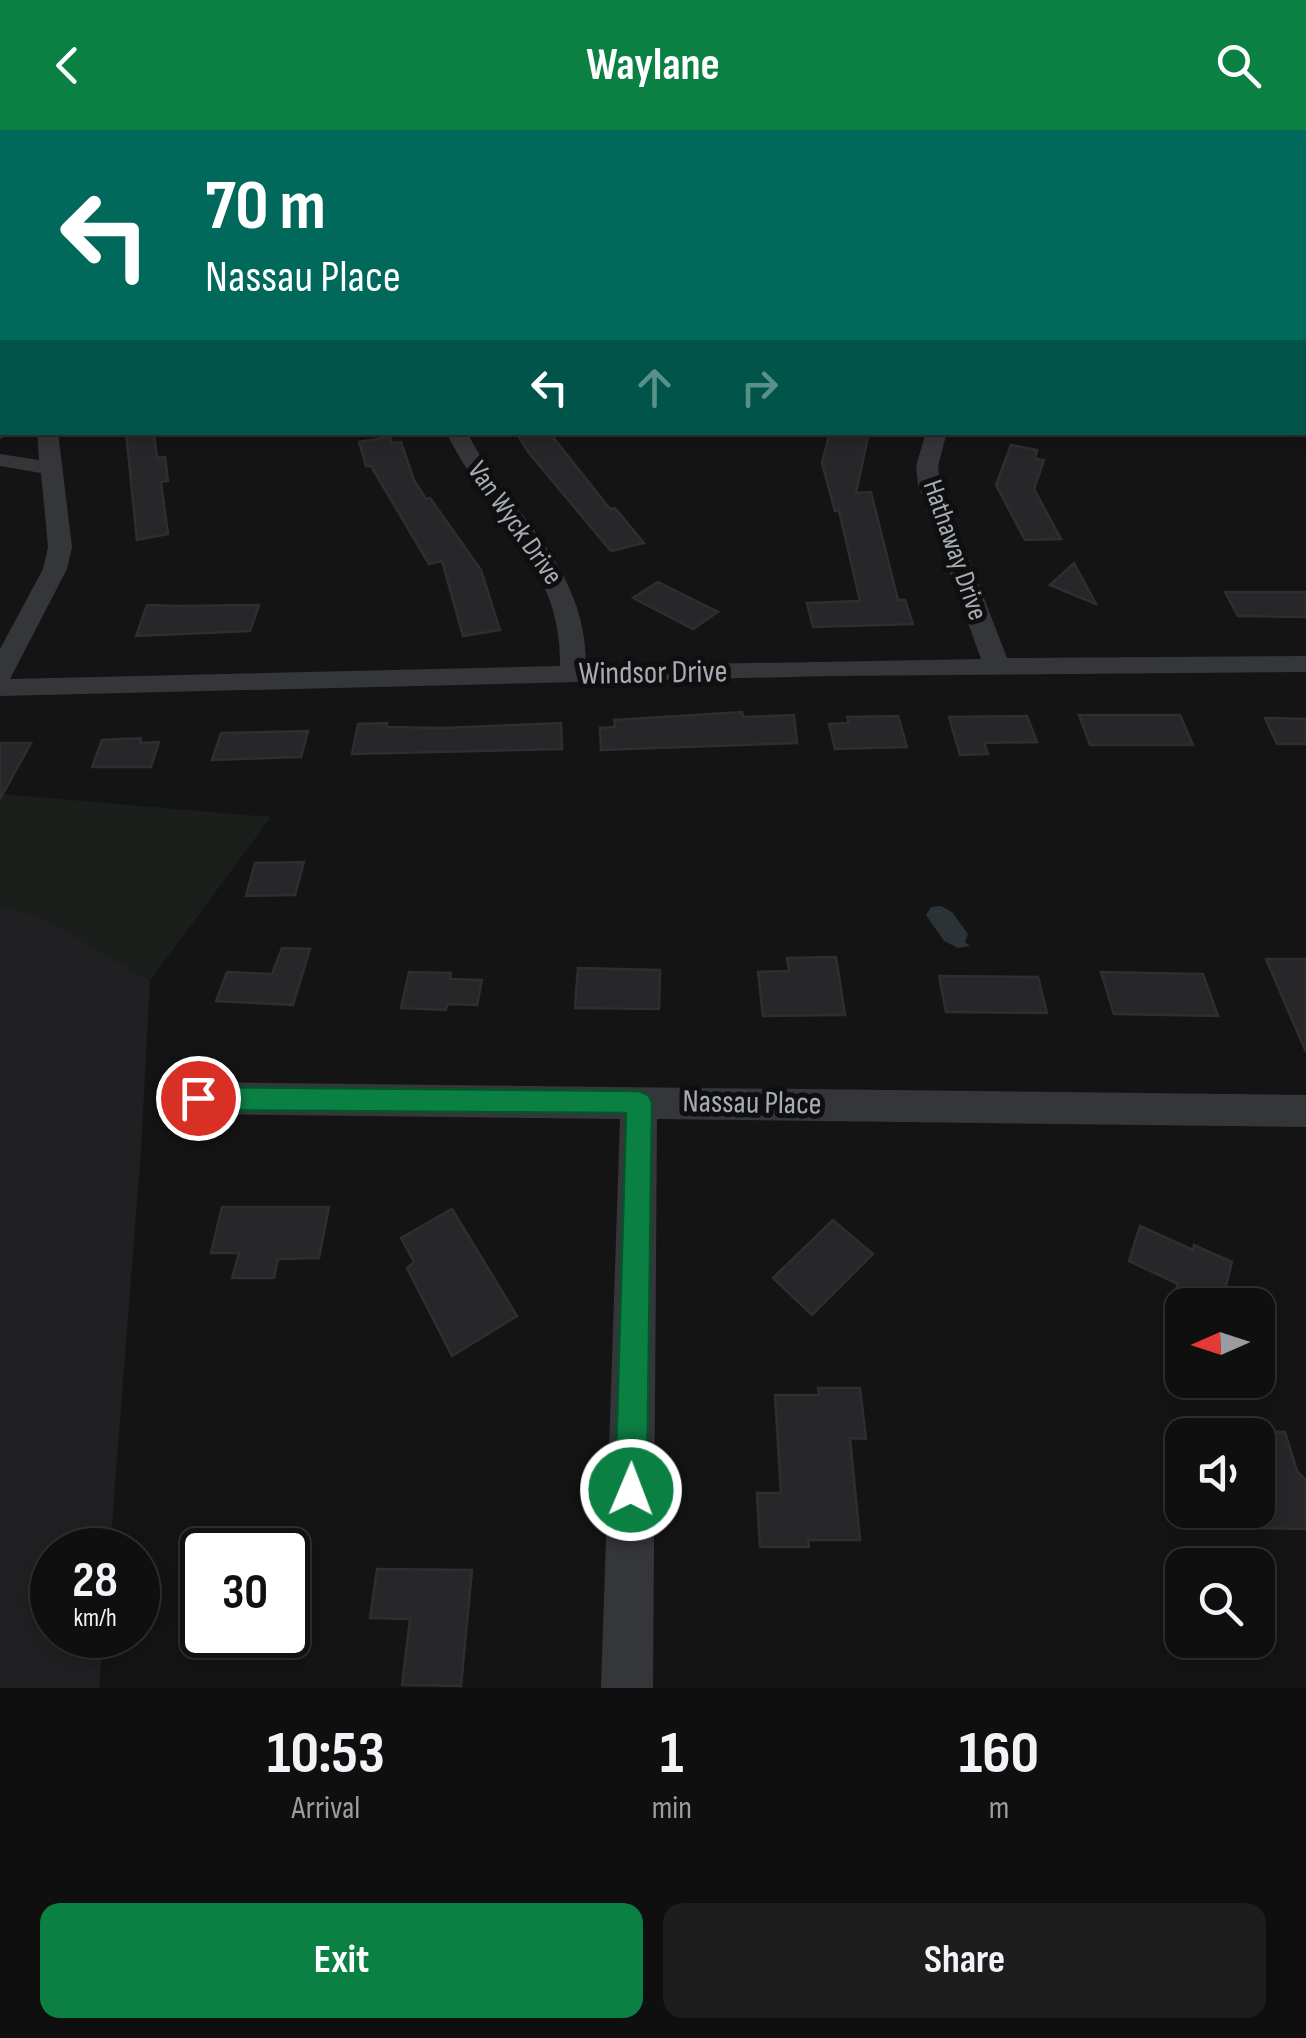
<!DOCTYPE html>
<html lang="en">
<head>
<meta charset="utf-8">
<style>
	:root { --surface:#0f0f10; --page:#1d1d1e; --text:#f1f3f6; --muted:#9b9c9f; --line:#2f2f30; --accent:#0b8043 }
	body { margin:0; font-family:"Sofia Sans Condensed",sans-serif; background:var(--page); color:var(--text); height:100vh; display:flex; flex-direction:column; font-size:38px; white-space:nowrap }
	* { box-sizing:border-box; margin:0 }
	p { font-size:32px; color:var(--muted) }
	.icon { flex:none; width:55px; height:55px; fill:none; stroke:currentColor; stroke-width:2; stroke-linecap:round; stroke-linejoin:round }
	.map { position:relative; height:1558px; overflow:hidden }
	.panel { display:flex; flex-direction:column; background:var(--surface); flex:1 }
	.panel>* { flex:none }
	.guide { position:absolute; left:0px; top:0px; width:1308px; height:305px; box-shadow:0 5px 15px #0003,0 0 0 2px var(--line); background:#00695c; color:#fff; overflow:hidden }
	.needle { width:65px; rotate:267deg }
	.controls { position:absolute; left:1165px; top:1158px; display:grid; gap:20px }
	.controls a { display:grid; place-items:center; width:110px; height:110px; border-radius:20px; background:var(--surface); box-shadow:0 5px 15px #0003,0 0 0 2px var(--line); font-size:50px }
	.speed { position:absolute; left:30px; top:1398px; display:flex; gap:20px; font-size:50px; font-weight:700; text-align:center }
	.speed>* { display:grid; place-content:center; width:130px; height:130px; border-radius:50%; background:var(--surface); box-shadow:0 5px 15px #0003,0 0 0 2px var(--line); line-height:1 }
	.speed small { font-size:25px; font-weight:400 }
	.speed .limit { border:5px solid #111; border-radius:15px; background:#fff; color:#111 }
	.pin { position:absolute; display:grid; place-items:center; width:85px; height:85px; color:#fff; margin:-42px; border:5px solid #fff; border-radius:50%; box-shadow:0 2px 10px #0007 }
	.me { position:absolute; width:110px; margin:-55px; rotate:1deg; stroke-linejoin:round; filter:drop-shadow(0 0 8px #0008) }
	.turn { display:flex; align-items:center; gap:35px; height:210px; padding:0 40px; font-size:45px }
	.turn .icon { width:130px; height:130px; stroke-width:2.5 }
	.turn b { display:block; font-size:70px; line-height:85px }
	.lanes { display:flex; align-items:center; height:95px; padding:0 40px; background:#0003; justify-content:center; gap:50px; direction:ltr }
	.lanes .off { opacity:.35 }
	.eta { display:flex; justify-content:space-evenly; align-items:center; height:170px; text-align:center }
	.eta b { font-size:60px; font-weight:700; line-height:70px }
	.primary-button { display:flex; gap:20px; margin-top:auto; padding:20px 40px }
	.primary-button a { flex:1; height:115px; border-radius:20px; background:var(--accent); color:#fff; font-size:40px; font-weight:700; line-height:115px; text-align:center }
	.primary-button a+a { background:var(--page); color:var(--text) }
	header { display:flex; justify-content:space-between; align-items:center; height:130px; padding:0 40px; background:var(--accent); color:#fff; font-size:45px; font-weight:700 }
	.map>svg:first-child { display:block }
	.built { fill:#202022 }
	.green { fill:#1a1f1b }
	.water { fill:#2c3337 }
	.building { fill:#272729; stroke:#2e2e31; stroke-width:2.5 }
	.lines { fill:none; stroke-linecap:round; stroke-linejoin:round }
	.path { stroke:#3b3d40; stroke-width:2.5; stroke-dasharray:2.5 4; stroke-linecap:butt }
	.lane { fill:#353639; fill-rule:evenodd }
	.street { fill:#353639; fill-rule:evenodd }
	.secondary { fill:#434549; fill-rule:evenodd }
	.primary { fill:#525458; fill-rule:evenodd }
	.route { fill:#0b8043; stroke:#07532c; stroke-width:2.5 }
	.labels { text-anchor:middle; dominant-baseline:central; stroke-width:10; stroke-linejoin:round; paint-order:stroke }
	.far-street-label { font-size:28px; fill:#a7acb4; stroke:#0f0f10 }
	.street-label { font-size:32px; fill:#a7acb4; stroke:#0f0f10 }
</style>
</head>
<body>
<header><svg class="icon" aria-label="back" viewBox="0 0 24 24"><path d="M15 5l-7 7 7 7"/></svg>Waylane<svg class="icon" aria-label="search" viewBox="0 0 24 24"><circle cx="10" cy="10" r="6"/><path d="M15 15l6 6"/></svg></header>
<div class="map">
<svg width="1306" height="1558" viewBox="0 0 1306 1558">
	<rect width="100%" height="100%" fill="#141415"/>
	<path class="built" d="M 0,775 L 41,787 L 150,850 L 141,1019 L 110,1420 L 52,1420 L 52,1505 L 103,1505 L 99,1558 L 0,1558 Z"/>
	<path class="green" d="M 0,0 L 414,0 L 2,2 L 0,23 Z
		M 0,664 L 271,687 L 150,850 L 41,787 L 0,775 Z"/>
	<path class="water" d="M 941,776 L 952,782 L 968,804 L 965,812 L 970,816 L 958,818 L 944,811 L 926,785 L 931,777 Z"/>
	<path class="building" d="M 126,302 L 154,302 L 157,328 L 165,327 L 168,351 L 161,352 L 168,404 L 137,410 Z
		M 516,302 L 549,302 L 610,379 L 615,378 L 644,413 L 611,421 L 529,323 Z
		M 830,302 L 869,302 L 856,363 L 871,362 L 898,470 L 905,470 L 913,494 L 813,497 L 807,473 L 860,471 L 839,381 L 835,381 L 822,333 Z
		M 390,307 L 392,313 L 401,312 L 414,350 L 426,369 L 430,368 L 481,440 L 500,500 L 463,506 L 442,431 L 429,434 L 371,336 L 366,336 L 359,312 Z
		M 1011,315 L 1037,320 L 1035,329 L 1044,330 L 1034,359 L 1061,409 L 1025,410 L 996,355 Z
		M 1074,433 L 1096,474 L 1050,455 Z
		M 658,452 L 718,482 L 693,499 L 633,468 Z
		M 1225,462 L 1306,462 L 1306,487 L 1238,486 Z
		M 147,475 L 176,476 L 259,475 L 250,501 L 136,506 Z
		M 742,582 L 743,587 L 794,585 L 797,613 L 601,620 L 600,598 L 615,597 L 614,590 Z
		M 1079,585 L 1180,585 L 1193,615 L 1090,615 Z
		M 898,586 L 907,617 L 835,619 L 829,594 L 849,593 L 847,587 Z
		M 1027,586 L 1037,612 L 984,613 L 988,624 L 960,625 L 949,587 Z
		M 1265,588 L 1306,589 L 1306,614 L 1277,614 Z
		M 387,593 L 387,597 L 443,598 L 561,593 L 562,619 L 352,624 L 358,594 Z
		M 308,601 L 301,627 L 212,630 L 221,603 Z
		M 141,608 L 140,613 L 159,612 L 151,637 L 92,637 L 102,610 Z
		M 0,613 L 31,613 L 0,669 Z
		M 304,732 L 295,765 L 246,766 L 255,733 Z
		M 282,818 L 310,819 L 293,875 L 216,871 L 227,842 L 272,844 Z
		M 836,827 L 845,885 L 763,886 L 758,842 L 789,841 L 787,828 Z
		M 1266,829 L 1306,829 L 1306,922 Z
		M 578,838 L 660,840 L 659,879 L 575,878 Z
		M 409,842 L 451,843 L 450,849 L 482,850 L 477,875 L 447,874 L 446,880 L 401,878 Z
		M 1101,842 L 1203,844 L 1218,886 L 1114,884 Z
		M 939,846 L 1038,847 L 1047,883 L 946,882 Z
		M 222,1077 L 329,1077 L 319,1128 L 278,1129 L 274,1148 L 232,1148 L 239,1123 L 211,1123 Z
		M 452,1079 L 517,1186 L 452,1226 L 407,1138 L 414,1132 L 401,1108 Z
		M 833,1090 L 873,1124 L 812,1185 L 773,1148 Z
		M 1140,1096 L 1193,1120 L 1194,1115 L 1232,1132 L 1221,1175 L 1205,1175 L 1175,1162 L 1178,1154 L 1129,1131 Z
		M 818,1258 L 860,1258 L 866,1309 L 850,1308 L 860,1410 L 808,1410 L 809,1417 L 760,1417 L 757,1363 L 781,1363 L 775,1265 L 819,1265 Z
		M 1258,1301 L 1285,1302 L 1297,1341 L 1306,1350 L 1306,1399 L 1258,1398 Z
		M 377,1439 L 472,1440 L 461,1556 L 402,1555 L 410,1489 L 370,1488 Z"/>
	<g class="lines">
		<path class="path" d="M 134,0 L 145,2
			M 1203,0 L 1211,2
			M 18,2 L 42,0
			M 225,2 L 263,0"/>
		<path class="lane" d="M 0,45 L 2,45 L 2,50 L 0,51 Z"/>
		<path class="street" d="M 0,49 L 2,49 L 2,57 L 0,57 Z
			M 1305,104 L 1306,104 L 1306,114 L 1305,114 Z
			M 1305,230 L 1306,230 L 1306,242 L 1305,242 Z
			M 0,296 L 2,302 L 12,302 L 0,309 Z
			M 37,302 L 58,302 L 72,417 L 67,439 L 10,549 L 560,536 C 562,433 488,389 446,302 L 467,302 C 510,388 586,432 586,536 L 981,529 L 918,354 L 916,336 L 926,302 L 947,302 L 938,336 L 940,354 L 1007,528 L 1306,526 L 1306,542 L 830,546 L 0,566 L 0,519 L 43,439 L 48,417 L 41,343 L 0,336 L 0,324 L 39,330 Z
			M 198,952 L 1306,965 L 1306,997 L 657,989 L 653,1558 L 601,1558 L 620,989 L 198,984 L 185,979 L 179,968 L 185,957 Z"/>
		<path class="secondary" d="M 1305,5 L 1306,5 L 1306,17 L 1305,17 Z"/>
		<path class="primary" d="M 2,214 L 2,232 L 0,233 L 0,215 Z"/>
	</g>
	<path class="route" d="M 198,957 L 639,961 L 648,965 L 652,972 L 647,1360 L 643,1371 L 631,1376 L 619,1371 L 615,1360 L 626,983 L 198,980 L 188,976 L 185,968 L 188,961 Z"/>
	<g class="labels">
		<g class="far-street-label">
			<text transform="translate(515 393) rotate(55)">Van Wyck Drive</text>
			<text transform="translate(955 420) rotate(71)">Hathaway Drive</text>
		</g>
		<g class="street-label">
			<text transform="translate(653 543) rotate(-1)">Windsor Drive</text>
			<text transform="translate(752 973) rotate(1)">Nassau Place</text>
		</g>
	</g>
</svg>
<div class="controls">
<a><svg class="needle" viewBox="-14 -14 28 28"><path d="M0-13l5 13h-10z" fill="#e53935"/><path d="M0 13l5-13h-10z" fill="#9b9c9f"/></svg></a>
<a><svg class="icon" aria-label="sound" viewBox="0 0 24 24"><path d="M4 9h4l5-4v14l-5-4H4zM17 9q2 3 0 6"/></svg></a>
<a><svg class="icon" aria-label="search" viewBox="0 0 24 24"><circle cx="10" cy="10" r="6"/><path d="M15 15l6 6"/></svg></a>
</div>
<div class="speed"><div>28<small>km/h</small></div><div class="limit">30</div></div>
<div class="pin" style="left:198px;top:968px;background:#d93025"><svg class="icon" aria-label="arrive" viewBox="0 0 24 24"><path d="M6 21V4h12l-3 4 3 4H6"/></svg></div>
<svg class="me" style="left:631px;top:1360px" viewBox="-20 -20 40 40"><circle r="17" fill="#0b8043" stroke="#fff" stroke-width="3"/><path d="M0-11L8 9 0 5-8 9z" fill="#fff"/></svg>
<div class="guide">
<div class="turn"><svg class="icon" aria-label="left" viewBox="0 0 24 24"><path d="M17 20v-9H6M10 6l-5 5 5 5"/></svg><div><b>70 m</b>Nassau Place</div></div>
<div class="lanes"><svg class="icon" aria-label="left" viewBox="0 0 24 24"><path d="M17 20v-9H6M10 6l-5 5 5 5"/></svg><svg class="icon off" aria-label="ahead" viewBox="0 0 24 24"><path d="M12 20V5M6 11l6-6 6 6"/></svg><svg class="icon off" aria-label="right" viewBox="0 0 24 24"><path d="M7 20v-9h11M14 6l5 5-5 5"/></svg></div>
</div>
</div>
<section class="panel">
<div class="eta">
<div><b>10:53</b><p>Arrival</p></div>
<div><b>1</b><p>min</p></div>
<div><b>160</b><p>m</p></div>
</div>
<div class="primary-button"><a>Exit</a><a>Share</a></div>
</section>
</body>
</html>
